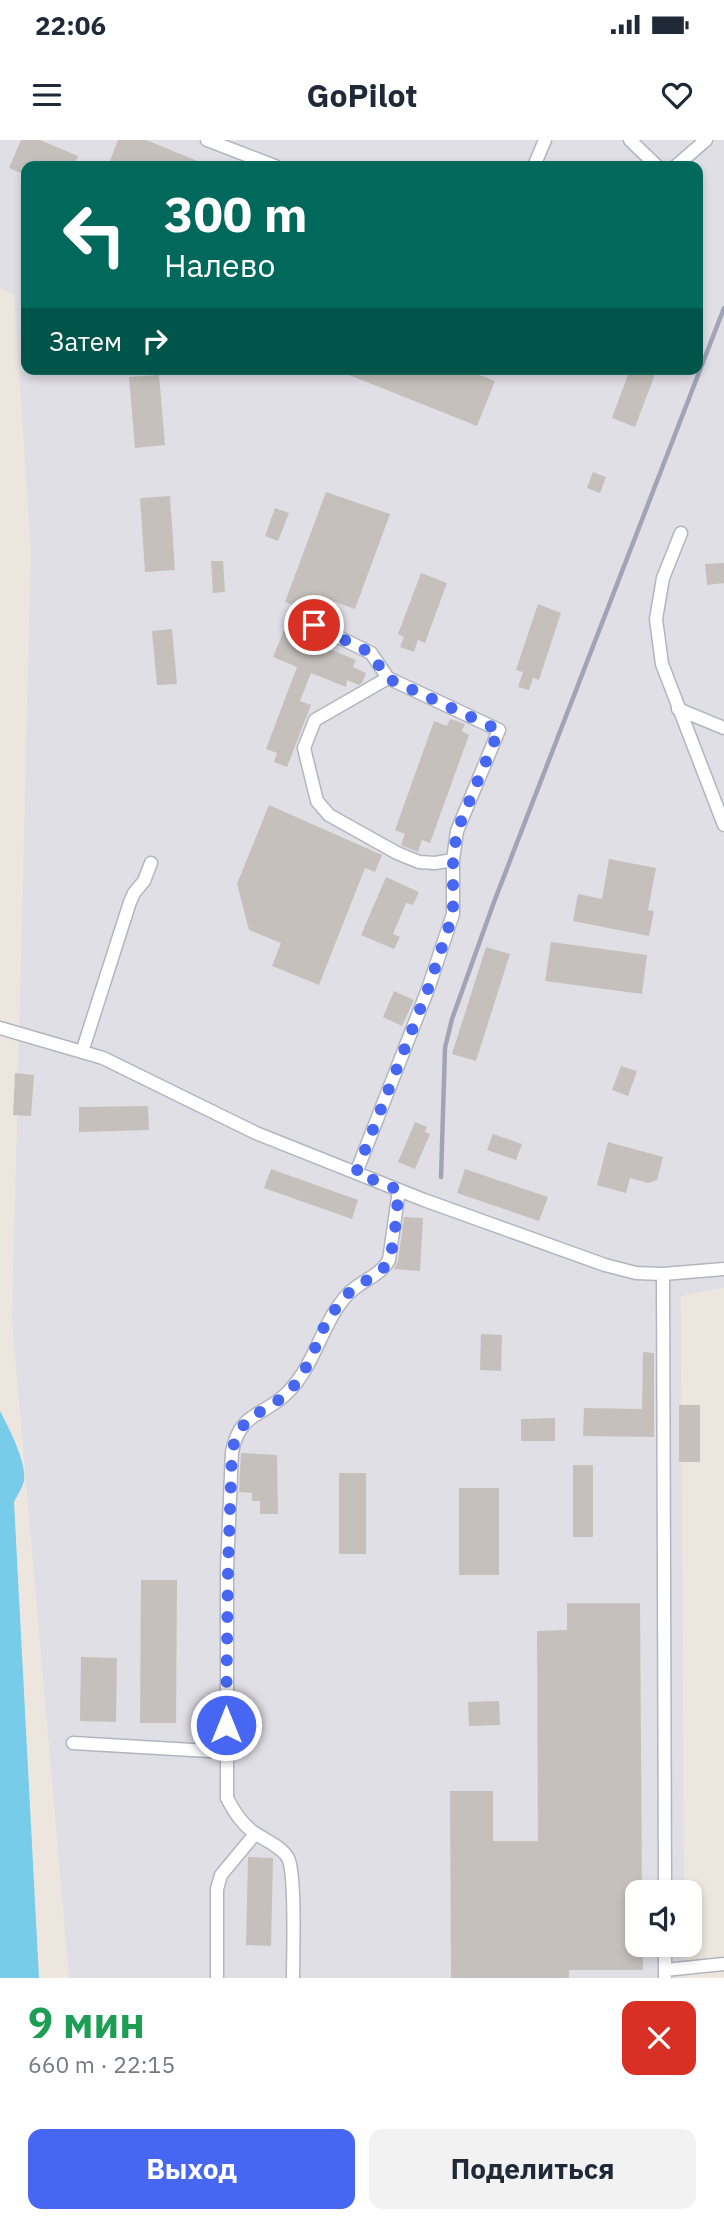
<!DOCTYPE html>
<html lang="ru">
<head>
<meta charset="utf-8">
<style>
	:root { --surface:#fff; --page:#f2f2f3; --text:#1f2937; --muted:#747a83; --accent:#4767f2 }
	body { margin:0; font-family:"IBM Plex Sans",sans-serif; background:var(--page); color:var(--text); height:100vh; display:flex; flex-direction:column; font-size:26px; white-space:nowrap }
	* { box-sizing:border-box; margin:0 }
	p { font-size:23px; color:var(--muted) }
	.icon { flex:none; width:38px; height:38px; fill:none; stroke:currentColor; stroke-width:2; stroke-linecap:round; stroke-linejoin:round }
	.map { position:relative; height:1838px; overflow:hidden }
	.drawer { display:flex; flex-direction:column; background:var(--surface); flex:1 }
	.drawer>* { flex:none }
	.top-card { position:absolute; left:21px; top:21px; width:682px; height:214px; border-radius:14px; box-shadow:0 4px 10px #0003; background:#00695c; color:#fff; overflow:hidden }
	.controls { position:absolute; left:625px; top:1740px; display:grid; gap:14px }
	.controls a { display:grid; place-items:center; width:77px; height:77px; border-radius:14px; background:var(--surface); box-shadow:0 4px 10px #0003; font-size:35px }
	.pin { position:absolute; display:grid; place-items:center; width:60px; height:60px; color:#fff; margin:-30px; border:4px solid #fff; border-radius:50%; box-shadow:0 2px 7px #0007 }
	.me { position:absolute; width:77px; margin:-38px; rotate:0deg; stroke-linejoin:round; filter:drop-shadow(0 0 5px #0008) }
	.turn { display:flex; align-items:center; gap:24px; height:147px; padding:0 28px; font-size:32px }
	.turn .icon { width:91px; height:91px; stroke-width:2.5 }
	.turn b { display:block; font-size:49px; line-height:60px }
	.then { display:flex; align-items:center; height:66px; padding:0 28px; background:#0003; gap:14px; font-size:26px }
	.round { display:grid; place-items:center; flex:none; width:74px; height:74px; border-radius:14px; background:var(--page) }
	.head { display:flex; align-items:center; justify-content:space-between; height:119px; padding:0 28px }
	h1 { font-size:42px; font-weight:700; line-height:52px; color:#1e9e55 }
	.action { display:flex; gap:14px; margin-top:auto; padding:14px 28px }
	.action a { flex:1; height:80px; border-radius:14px; background:var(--accent); color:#fff; font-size:28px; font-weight:700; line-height:80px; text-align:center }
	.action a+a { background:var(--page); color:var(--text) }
	.status { display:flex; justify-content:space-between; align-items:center; height:49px; padding:0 35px; background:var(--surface); direction:ltr }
	.status svg { height:19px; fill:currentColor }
	header { display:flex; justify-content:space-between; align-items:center; height:91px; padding:0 28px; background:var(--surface); font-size:32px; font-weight:700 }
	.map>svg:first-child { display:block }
	.industrial { fill:#e1dfe6; fill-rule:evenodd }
	.water { fill:#77cce9 }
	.building { fill:#c5c0bb }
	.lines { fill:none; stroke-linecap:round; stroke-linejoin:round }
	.minor-casing { stroke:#b2b5be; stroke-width:15 }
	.minor { stroke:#fff; stroke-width:12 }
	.rail { stroke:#a1a4b5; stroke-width:4.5 }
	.route { stroke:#4767f2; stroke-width:12; stroke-dasharray:0 21.6 }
</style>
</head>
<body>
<div class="status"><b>22:06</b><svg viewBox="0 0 49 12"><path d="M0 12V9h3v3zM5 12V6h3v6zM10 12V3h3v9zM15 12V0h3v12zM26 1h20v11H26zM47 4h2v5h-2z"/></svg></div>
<header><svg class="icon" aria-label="menu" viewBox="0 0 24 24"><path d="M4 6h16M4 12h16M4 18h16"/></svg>GoPilot<svg class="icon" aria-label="heart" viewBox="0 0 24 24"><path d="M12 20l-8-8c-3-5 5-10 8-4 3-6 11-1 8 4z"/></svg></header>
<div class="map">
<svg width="724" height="1838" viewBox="0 0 724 1838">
	<rect width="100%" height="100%" fill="#ede6df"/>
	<path class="industrial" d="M 0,0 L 724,0 L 724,1148 L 681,1156 L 684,1752 L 637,1752 L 637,1804 L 684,1804 L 685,1838 L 69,1838 L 12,1181 L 31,411 L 14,155 L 0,148 ZM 26,26 L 698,26 L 698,229 L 26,229 Z"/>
	<path class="water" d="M 0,1271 C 9,1288 27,1323 24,1341 C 22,1348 17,1356 14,1362 L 39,1838 L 0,1838 Z"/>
	<path class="building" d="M 21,0 L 40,0 L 78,16 L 74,26 L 26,26 L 26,35 L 9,28 Z
		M 118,0 L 146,0 L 210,26 L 108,26 Z
		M 334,229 L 464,229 L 495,241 L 477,286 Z
		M 630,229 L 657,229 L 635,287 L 612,278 Z
		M 159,235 L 165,305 L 135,308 L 129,237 Z
		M 593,332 L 606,337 L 600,353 L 587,348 Z
		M 326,352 L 390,374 L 355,469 L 319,456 L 313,473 L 285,462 Z
		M 170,356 L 175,430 L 145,432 L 140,358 Z
		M 275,368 L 289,373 L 278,401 L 265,396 Z
		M 211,421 L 223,421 L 225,452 L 213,453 Z
		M 724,423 L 724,443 L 707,445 L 705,424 Z
		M 421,433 L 447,443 L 425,503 L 418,500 L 414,512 L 400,507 L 404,497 L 398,494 Z
		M 538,464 L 561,473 L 539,540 L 533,538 L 529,550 L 518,547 L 523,532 L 516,530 Z
		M 172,489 L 177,544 L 157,545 L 152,491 Z
		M 284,490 L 356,520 L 353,527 L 366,533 L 362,543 L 359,545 L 347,540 L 346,547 L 311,533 L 300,561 L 311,565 L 287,627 L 274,622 L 277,613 L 266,609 L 297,527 L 273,517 Z
		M 450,579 L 465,584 L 462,591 L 469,595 L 430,703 L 422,700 L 418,712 L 401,705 L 405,694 L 395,690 L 434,581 L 447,586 Z
		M 269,665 L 382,715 L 375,732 L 365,728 L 319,845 L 272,826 L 281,803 L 249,790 L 237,744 Z
		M 609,719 L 656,728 L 648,770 L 654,771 L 649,796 L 573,781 L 578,754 L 602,759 Z
		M 386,737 L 419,752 L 413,765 L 406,763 L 393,794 L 400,797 L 394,809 L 361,795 Z
		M 551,802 L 647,815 L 642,854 L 545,841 Z
		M 486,807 L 510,814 L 476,921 L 452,914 Z
		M 394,851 L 414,860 L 402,886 L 383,877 Z
		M 621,926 L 637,931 L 628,956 L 612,950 Z
		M 15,933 L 34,935 L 31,976 L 13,975 Z
		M 148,966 L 149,990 L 79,992 L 79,967 Z
		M 415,982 L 427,987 L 425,992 L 430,994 L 415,1029 L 398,1022 Z
		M 493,994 L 522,1004 L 516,1020 L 487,1010 Z
		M 608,1002 L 663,1017 L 657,1040 L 648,1043 L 630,1038 L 626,1053 L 597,1045 Z
		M 271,1029 L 358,1060 L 352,1079 L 264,1048 Z
		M 465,1029 L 548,1057 L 539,1081 L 457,1053 Z
		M 404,1077 L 423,1078 L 420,1131 L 394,1129 L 398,1121 Z
		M 481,1194 L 502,1195 L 501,1231 L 480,1230 Z
		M 643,1212 L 654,1213 L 654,1297 L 583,1296 L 584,1268 L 642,1269 Z
		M 679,1265 L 700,1265 L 700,1322 L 679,1322 Z
		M 555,1278 L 555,1301 L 521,1301 L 521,1279 Z
		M 241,1313 L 277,1315 L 278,1374 L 260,1374 L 260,1361 L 252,1361 L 252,1353 L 239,1352 Z
		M 573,1325 L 593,1325 L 593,1397 L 573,1397 Z
		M 339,1333 L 366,1333 L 366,1414 L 339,1414 Z
		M 459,1348 L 499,1348 L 499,1435 L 459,1435 Z
		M 141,1440 L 177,1440 L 176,1583 L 140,1583 Z
		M 567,1463 L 640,1463 L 642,1752 L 637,1752 L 637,1804 L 643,1804 L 643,1830 L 569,1830 L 569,1838 L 451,1838 L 450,1651 L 493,1651 L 493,1701 L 538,1701 L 537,1491 L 567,1490 Z
		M 81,1517 L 117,1518 L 116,1582 L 80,1581 Z
		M 499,1561 L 500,1585 L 469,1586 L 468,1562 Z
		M 248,1717 L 273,1718 L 271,1806 L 246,1805 Z"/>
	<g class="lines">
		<g class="minor-casing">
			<path id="minor" d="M 207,0 L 275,26
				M 630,0 L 657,26
				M 534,26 L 545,0
				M 676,26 L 706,0
				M 681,393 L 663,438 L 656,479 L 662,524 L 724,685
				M 314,485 L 371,513 L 388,538 L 499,590 L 457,691 L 453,720 L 453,774 L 428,849 L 356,1033
				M 388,538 L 315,580 L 304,608 L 317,661 L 329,675 L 397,713 L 419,722 L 435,723 L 453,720
				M 678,569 L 724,588
				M 0,888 L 103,918 L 256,993 L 424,1060 L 605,1125 L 636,1133 L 663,1134 L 724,1129
				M 82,912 L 130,762 L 134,753 L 144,741 L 151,723
				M 663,1134 L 665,1752
				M 73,1603 L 226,1612
				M 665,1804 L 665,1838
				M 665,1830 L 724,1824
				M 217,1838 L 217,1749 L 221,1735 L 255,1694
				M 293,1838 C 293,1816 296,1733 288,1718 C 282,1707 268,1702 258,1695 C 244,1687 234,1672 227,1658 L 227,1428 L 232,1312 C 240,1270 265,1277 289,1251 C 316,1223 322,1182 348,1154 C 362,1140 380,1136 389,1120 L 399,1050"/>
		</g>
		<use href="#minor" class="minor"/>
		<path class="rail" d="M 441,1037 L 445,908 L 452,879 L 494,762 L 724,168"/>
	</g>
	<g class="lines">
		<path class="route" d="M 226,1585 L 228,1428 L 232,1312 C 240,1272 263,1276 288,1252 C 306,1235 314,1209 324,1187 C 330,1176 338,1165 346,1156 C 358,1142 385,1134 389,1119 C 396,1098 396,1072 399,1050 L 356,1033 L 428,849 L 453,774 L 453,720 L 457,691 L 499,590 L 387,538 L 371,513 L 314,485"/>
	</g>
</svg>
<div class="controls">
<a><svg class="icon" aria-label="sound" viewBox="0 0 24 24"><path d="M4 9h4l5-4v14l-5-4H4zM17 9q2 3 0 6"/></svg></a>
</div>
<div class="pin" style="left:314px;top:485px;background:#d93025"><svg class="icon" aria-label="arrive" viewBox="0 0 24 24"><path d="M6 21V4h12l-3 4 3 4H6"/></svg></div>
<svg class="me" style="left:226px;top:1585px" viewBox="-20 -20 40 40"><circle r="17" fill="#4767f2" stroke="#fff" stroke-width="3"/><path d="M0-11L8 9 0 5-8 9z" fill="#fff"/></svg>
<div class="top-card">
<div class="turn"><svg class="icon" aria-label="left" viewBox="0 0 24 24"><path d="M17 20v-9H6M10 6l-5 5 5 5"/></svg><div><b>300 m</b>Налево</div></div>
<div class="then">Затем<svg class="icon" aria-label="right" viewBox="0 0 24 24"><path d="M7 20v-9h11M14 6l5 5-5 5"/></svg></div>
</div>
</div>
<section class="drawer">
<div class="head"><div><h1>9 мин</h1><p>660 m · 22:15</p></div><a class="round" style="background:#d93025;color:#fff"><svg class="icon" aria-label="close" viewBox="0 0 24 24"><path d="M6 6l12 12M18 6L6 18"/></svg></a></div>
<div class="action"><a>Выход</a><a>Поделиться</a></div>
</section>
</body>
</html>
